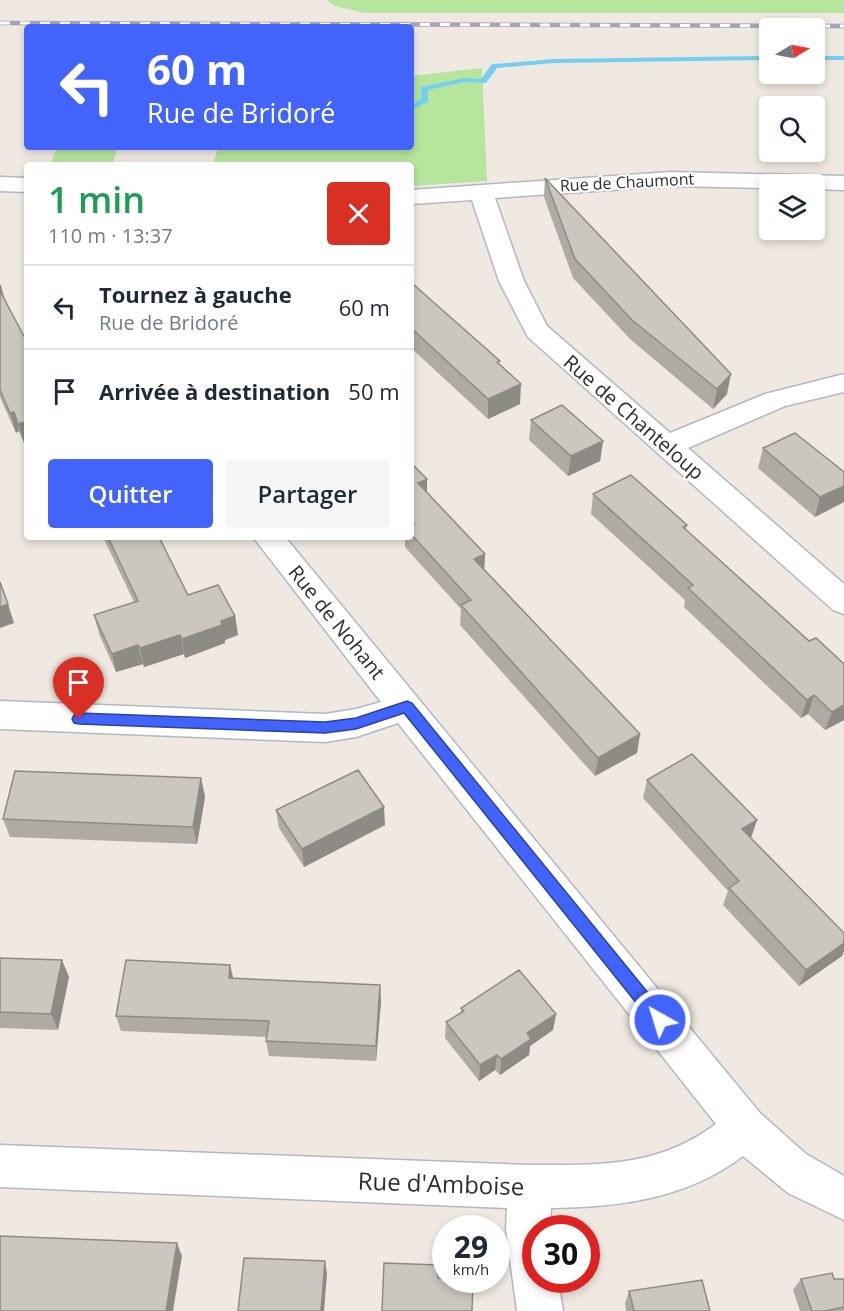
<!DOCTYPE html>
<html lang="fr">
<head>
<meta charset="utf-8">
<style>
	:root { --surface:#fff; --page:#f6f6f7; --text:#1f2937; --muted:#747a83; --line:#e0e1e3; --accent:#4264fb }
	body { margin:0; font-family:"Open Sans",sans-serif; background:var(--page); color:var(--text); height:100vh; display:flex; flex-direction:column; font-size:22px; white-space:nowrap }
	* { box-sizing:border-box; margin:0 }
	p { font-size:20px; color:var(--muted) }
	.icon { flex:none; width:33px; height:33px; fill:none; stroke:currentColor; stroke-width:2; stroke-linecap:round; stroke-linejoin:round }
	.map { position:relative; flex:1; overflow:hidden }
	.panel { position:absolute; left:24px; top:162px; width:390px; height:378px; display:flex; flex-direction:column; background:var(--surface); border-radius:6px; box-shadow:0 3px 9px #0003 }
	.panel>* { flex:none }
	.hud { position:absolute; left:24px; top:24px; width:390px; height:126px; border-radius:6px; box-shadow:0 3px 9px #0003; background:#4264fb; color:#fff; overflow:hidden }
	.needle { width:39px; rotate:80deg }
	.fabs { position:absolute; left:759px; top:18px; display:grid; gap:12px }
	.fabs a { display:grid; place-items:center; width:66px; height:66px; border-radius:6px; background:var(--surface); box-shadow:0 3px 9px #0003; font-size:30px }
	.speed { position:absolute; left:432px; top:1215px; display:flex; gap:12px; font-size:30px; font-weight:700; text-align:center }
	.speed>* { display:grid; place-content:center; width:78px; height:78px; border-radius:50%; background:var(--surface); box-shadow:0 3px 9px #0003; line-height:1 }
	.speed small { font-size:15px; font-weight:400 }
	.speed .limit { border:9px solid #d22; background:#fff; color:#111 }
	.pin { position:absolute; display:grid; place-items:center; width:51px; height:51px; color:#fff; margin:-62px -26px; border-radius:50% 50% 50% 0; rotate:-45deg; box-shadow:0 0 6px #0007 }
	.pin .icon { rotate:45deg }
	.me { position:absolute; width:66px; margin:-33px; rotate:321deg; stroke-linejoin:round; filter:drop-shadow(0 0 4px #0008) }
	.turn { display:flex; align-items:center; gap:21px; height:126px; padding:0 24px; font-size:27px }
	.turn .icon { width:78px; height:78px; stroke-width:2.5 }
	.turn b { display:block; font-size:42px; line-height:51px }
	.round { display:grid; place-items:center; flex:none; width:63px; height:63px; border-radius:6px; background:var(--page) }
	.headline { display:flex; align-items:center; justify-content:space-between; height:102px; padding:0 24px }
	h1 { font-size:36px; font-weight:600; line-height:45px; color:#1e9e55 }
	.primary-button { display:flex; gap:12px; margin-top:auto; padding:12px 24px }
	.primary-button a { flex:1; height:69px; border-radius:6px; background:var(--accent); color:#fff; font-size:24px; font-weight:600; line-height:69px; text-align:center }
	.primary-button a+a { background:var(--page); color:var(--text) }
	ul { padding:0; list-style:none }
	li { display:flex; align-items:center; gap:18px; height:84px; padding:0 24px; border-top:2px solid var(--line) }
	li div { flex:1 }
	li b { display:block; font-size:22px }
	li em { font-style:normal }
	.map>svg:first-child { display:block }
	.green { fill:#b6e59e }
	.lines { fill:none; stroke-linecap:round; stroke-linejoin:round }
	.stream { fill:#75cff0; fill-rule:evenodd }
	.street-casing { stroke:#b4b7c1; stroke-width:3 }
	.street { fill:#fff; fill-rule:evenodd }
	.rail-casing { stroke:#a3a6b8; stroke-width:4.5 }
	.rail { stroke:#fff; stroke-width:3; stroke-dasharray:10; stroke-linecap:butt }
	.wall { fill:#afaba4 }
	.shaded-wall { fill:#8e8b86 }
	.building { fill:#cbc7bf; stroke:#8e8b86; stroke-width:1.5 }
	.route { fill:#4264fb; stroke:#2b41a3; stroke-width:1.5 }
	.labels { text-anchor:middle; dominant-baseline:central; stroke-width:4.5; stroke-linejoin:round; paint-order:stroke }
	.far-street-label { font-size:16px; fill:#2e2e2e; stroke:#fff }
	.street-label { font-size:20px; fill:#2e2e2e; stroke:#fff }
	.near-street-label { font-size:24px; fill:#2e2e2e; stroke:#fff }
</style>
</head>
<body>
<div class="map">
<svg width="844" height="1311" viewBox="0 0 844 1311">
	<rect width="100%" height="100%" fill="#efe9e1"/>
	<path class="green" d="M 327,0 L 844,0 L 844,13 L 364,13 L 335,6 Z
		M 482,68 L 487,181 L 411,186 L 411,165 L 213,165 L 218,147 L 411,147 L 411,76 Z
		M 57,147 L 118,147 L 112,165 L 50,165 Z"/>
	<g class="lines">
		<path class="stream" d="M 770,56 L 770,60 L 554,63 L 497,68 L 486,83 L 464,82 L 428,90 L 428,102 L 411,110 L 411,105 L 421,99 L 421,87 L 464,78 L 481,79 L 492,64 L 495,64 L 554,59 Z
			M 814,56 L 844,56 L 844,60 L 814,60 Z"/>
		<g class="street-casing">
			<path id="street" d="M 670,172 L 844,176 L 844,190 L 814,189 L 814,184 L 770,184 L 770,188 L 670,186 L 495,198 L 524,281 L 547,326 L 670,433 L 765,394 L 844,374 L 844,392 L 785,406 L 688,448 L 844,584 L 844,614 L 833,610 L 528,337 L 499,281 L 472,200 L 411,204 L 411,190 Z
				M 0,177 L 27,178 L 27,192 L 0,191 Z
				M 253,537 L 285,537 L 760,1113 L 806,1154 L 844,1176 L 844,1220 L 788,1193 L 743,1156 C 686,1199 620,1207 551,1208 L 550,1228 L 536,1228 L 536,1280 L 558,1280 L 563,1311 L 517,1311 L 506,1229 L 507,1208 L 0,1187 L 0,1145 L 530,1165 C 599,1165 657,1168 716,1124 L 398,723 L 356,737 L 325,742 L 0,729 L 0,701 L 325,714 L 356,709 L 381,702 Z"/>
		</g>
		<use href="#street" class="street"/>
		<g class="rail-casing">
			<path id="rail" d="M 0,23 L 844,26"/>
		</g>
		<use href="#rail" class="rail"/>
	</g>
	<path class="wall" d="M 545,178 L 727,394 L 713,409 L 630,339 L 573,278 L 544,197 Z
		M 0,284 L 4,299 L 27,342 L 27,442 L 24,443 L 19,431 L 16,433 L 0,397 Z
		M 411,287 L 520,404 L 488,419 L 411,348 Z
		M 531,420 L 603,441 L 600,461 L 568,476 L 529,440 Z
		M 763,448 L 844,472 L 844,502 L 815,517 L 758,468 Z
		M 411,463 L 427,493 L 485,554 L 484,569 L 640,734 L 637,753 L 595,776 L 460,625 L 461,609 L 405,547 L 405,537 L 411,537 Z
		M 593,494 L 687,525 L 686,530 L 809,641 L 844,664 L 844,720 L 825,730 L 808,714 L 801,718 L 684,607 L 685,600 L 591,514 Z
		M 103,537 L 159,537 L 188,595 L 235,616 L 238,635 L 225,640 L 225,643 L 185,658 L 184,654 L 144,667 L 143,664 L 116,672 L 99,634 L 94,615 L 134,602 Z
		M 201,778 L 205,797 L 197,844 L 10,837 L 3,819 Z
		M 647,780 L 757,820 L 751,838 L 844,933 L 844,951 L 842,956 L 799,986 L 723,905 L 728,891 L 643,798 Z
		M 276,810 L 385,825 L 304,867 L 279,828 Z
		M 0,958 L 69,977 L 58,1030 L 0,1028 Z
		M 233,978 L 380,985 L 381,1001 L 376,1061 L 269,1056 L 266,1041 L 267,1037 L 121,1031 L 116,1016 Z
		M 461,1008 L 556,1014 L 553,1030 L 530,1046 L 529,1055 L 500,1075 L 495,1070 L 479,1081 L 445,1038 L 446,1022 L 461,1013 Z
		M 801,1279 L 844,1279 L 844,1311 L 800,1311 L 793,1290 Z
		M 629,1291 L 710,1311 L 626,1311 L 625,1303 Z"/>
	<path class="shaded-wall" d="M 0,285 L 1,285 L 6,305 L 0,295 Z
		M 731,374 L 727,394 L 713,409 L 717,389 Z
		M 521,384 L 520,404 L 488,419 L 488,399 Z
		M 14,412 L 19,431 L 16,433 L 10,413 Z
		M 25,422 L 27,429 L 27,442 L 24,443 L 18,424 Z
		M 603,441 L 600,461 L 568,476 L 571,456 Z
		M 427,479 L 427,499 L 418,483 Z
		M 844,486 L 844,502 L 815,517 L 820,497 Z
		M 485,554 L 484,573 L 474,559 Z
		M 8,604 L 14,623 L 0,628 L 0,607 Z
		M 235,616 L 238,635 L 225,640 L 225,643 L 185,658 L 182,639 L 221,621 Z
		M 180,635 L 184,654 L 144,667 L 140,648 Z
		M 138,645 L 143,664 L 116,672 L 112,654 Z
		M 814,695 L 808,714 L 801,718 L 807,700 Z
		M 844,705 L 844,720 L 825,730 L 832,712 Z
		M 640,734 L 637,753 L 595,776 L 598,758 Z
		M 201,778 L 205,797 L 197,844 L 193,827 Z
		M 384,807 L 385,825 L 304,867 L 302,849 Z
		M 757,820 L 751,837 L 737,847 L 742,829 Z
		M 844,943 L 844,951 L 842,956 L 799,986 L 806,970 Z
		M 62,960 L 69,977 L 58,1030 L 51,1014 Z
		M 230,965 L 234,981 L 229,978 Z
		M 380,985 L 381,1001 L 376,1061 L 376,1046 Z
		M 556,1014 L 553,1030 L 530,1046 L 529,1055 L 500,1075 L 501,1059 L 527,1033 Z
		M 497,1055 L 495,1070 L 479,1081 L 480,1065 Z
		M 177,1243 L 182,1256 L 173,1311 L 166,1311 Z
		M 325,1261 L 327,1274 L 324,1311 L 321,1311 Z"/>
	<path class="building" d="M 545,178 L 731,374 L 717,389 L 632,320 L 575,259 Z
		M 414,285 L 500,361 L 497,362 L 521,384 L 488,399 L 411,328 L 411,287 Z
		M 0,291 L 27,342 L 27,426 L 25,422 L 18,424 L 14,412 L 10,413 L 0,390 Z
		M 562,405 L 603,441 L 571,456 L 531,420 Z
		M 795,433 L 844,472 L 844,486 L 820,497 L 763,448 Z
		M 411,463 L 427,479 L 418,483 L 485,554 L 474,559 L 640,734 L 598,758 L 461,605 L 471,600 L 411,534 L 411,525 L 414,524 L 411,521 Z
		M 631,475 L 687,525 L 683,527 L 809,641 L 816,638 L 844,664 L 844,705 L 832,712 L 814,695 L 807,700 L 688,588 L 693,585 L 593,494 Z
		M 108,537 L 159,537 L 188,595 L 218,585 L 235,616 L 221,621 L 222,625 L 182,639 L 180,635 L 140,648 L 138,645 L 112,654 L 94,615 L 138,601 Z
		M 0,582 L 8,604 L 0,607 Z
		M 692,754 L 757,820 L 742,829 L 844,933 L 844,943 L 806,970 L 729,888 L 739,881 L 647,780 Z
		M 358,770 L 384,807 L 302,849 L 276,810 Z
		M 15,771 L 201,778 L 193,827 L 3,819 Z
		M 0,958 L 62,960 L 51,1014 L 0,1012 Z
		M 126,960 L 230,965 L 229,978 L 380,985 L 376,1046 L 266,1041 L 269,1021 L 116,1016 Z
		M 519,970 L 556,1014 L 527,1033 L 531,1039 L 501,1059 L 497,1055 L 480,1065 L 446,1022 L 464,1011 L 461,1008 Z
		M 0,1236 L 177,1243 L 166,1311 L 0,1311 Z
		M 244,1258 L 325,1261 L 321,1311 L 238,1311 Z
		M 384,1263 L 438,1265 L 438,1278 L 473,1281 L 472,1311 L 382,1311 Z
		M 832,1273 L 834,1279 L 844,1279 L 844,1307 L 825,1311 L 812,1311 L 801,1279 Z
		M 702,1280 L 710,1311 L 634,1311 L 629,1291 Z"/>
	<path class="route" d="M 407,701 L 412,703 L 666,1015 L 668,1020 L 666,1025 L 660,1028 L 654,1025 L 404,713 L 356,729 L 325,733 L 79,724 L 74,723 L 72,719 L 74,715 L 79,713 L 325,722 L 356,718 Z"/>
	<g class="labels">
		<g class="far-street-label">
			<text transform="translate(627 182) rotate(-3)">Rue de Chaumont</text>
		</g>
		<g class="street-label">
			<text transform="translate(634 417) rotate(41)">Rue de Chanteloup</text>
			<text transform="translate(337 622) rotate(51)">Rue de Nohant</text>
		</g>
		<g class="near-street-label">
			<text transform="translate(441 1183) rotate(2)">Rue d'Amboise</text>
		</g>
	</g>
</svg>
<div class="fabs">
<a><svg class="needle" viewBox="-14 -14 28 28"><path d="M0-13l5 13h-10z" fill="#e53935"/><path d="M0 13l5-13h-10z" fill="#747a83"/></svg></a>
<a><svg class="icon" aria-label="search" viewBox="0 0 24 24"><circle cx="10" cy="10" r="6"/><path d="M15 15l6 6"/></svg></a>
<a><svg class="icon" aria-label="layers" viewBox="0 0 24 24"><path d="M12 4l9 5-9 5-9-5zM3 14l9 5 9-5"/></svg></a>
</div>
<div class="speed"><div>29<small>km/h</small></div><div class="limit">30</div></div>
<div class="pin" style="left:79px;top:719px;background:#d93025"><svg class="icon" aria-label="arrive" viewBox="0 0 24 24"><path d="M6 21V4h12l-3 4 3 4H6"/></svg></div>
<svg class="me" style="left:660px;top:1020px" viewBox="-20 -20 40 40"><circle r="17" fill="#4264fb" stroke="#fff" stroke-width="3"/><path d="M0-11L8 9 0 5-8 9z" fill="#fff"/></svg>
<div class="hud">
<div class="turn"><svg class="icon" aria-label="left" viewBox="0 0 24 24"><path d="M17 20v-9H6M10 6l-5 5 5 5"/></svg><div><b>60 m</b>Rue de Bridoré</div></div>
</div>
<section class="panel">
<div class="headline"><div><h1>1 min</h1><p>110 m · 13:37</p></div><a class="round" style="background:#d93025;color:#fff"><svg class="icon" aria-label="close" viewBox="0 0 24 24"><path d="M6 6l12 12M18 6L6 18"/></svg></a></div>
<ul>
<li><svg class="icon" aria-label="left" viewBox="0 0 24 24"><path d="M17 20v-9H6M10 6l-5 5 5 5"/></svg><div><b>Tournez à gauche</b><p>Rue de Bridoré</p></div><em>60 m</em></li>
<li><svg class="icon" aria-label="arrive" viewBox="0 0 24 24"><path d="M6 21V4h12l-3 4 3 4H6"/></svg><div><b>Arrivée à destination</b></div><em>50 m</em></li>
</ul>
<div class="primary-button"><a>Quitter</a><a>Partager</a></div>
</section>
</div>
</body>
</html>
